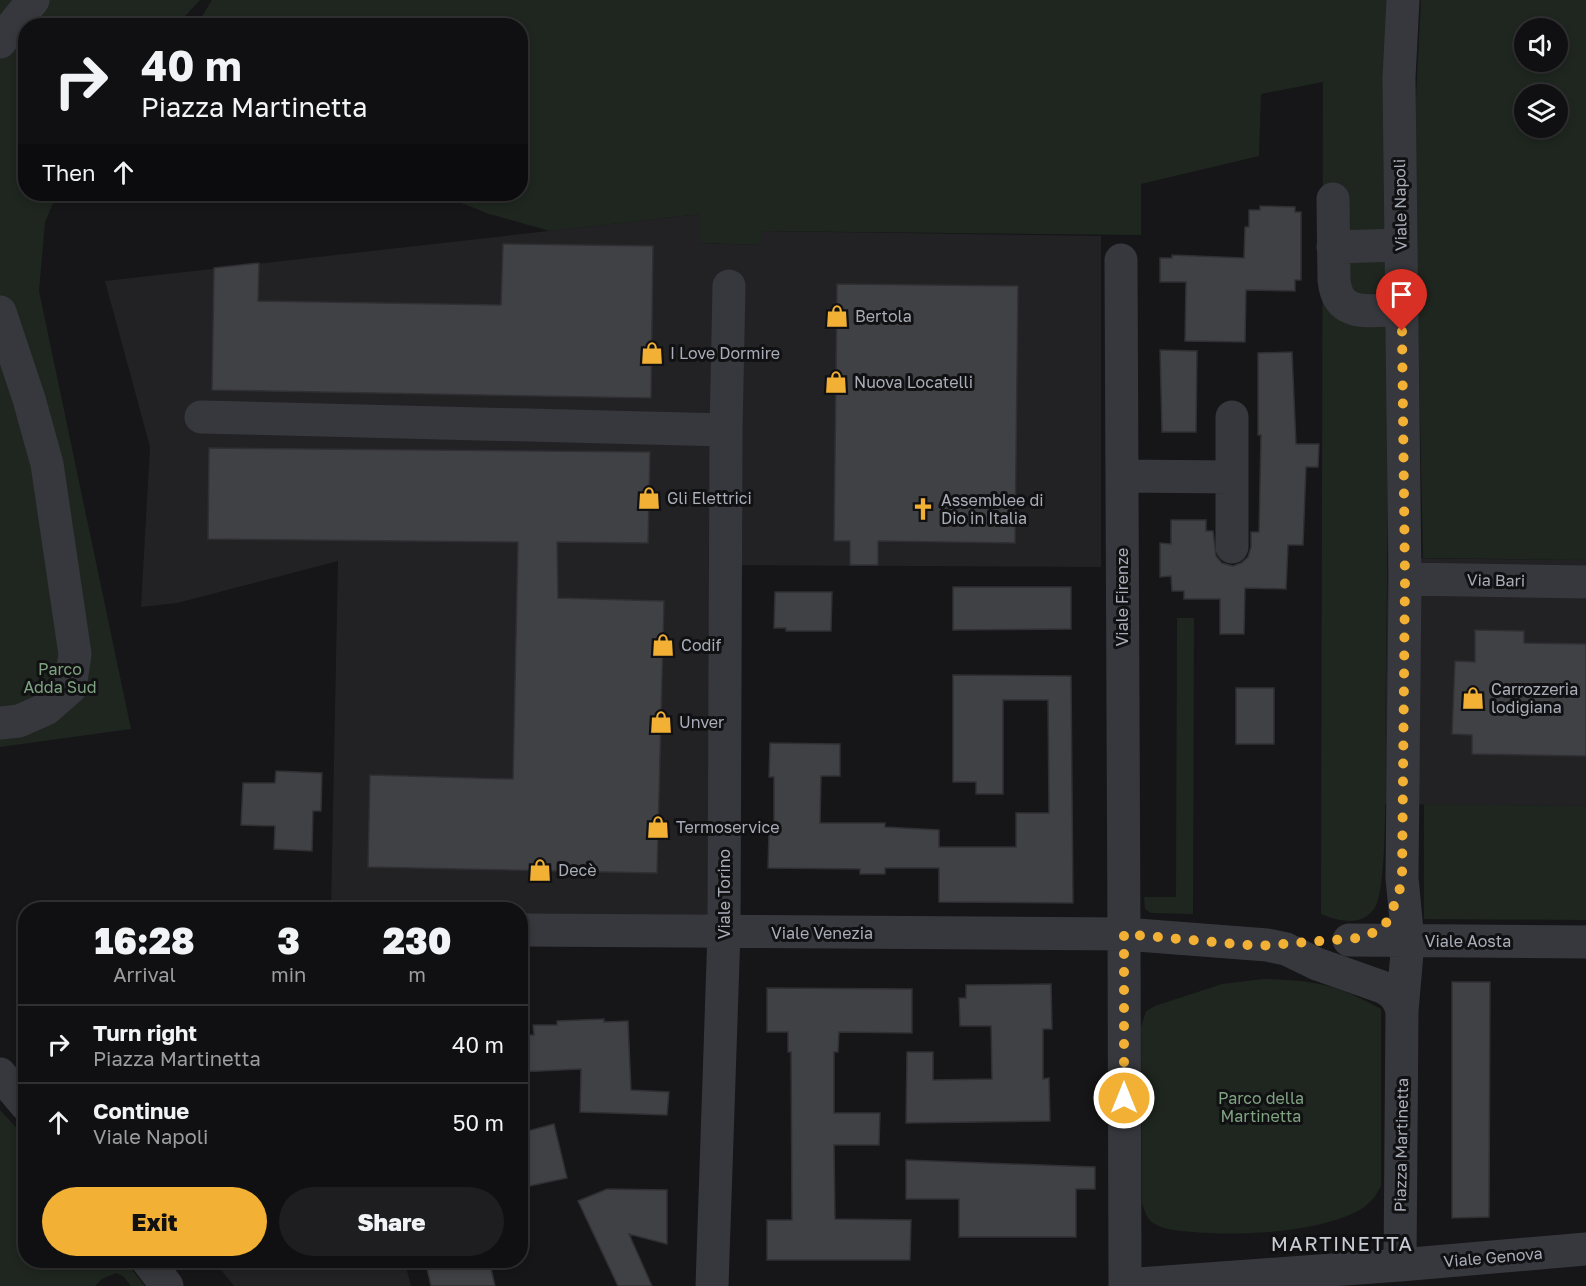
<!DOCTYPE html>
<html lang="en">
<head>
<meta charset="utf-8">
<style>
	:root { --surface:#101012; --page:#1e1e20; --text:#f1f3f6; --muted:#9c9d9f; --line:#303032; --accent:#f2b134 }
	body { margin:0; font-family:"Golos Text",sans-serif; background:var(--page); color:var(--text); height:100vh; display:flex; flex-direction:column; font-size:22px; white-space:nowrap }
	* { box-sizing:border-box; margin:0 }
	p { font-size:20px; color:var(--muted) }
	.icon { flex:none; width:33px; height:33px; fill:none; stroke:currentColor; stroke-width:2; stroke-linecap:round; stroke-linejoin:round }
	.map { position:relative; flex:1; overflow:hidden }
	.drawer { position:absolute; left:18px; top:902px; width:510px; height:366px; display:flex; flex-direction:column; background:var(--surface); border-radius:24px; box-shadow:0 3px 9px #0003,0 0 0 2px var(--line) }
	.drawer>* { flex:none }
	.hud { position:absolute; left:18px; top:18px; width:510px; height:183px; border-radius:24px; box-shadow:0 3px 9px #0003,0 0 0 2px var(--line); background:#101012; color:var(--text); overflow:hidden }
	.controls { position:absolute; left:1514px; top:18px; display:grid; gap:12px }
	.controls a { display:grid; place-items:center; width:54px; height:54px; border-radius:50%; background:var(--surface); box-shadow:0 3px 9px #0003,0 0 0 2px var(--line); font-size:30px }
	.pin { position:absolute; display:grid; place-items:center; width:51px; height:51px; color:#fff; margin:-62px -26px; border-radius:50% 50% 50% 0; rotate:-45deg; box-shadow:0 0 6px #0007 }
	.pin .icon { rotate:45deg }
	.me { position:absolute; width:66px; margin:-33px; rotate:0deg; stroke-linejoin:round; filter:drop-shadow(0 0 4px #0008) }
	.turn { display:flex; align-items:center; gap:21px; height:126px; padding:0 24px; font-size:27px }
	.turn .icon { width:78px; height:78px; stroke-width:2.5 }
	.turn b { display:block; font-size:42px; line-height:51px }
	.then { display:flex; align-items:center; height:57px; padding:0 24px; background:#0003; gap:12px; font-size:22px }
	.eta { display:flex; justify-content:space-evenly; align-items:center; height:102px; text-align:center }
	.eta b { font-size:36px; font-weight:800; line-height:42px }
	.button { display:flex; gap:12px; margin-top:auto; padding:12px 24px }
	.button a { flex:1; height:69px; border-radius:36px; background:var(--accent); color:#111; font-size:24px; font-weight:800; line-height:69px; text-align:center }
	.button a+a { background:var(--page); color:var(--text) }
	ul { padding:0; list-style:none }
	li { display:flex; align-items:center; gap:18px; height:78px; padding:0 24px; border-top:2px solid var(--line) }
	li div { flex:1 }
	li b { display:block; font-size:22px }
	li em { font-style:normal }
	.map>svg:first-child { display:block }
	.built { fill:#222225 }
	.green { fill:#1e261f; fill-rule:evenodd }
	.building { fill:#404145; stroke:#303034; stroke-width:1.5 }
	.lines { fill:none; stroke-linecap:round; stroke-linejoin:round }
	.minor { stroke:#37383d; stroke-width:33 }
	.route { stroke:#f2b134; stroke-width:10; stroke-dasharray:0 18 }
	.labels { text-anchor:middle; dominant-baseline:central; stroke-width:6; stroke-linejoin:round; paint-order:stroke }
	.street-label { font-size:16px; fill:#a8adb8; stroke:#111113 }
	.poi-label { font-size:16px; fill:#a8adb8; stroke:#111113; text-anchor:start }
	.park-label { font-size:16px; fill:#7fa381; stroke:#111113 }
	.quarter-label { font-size:20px; letter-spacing:1.5px; fill:#c9ccd4; stroke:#111113 }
</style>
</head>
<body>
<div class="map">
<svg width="1586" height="1286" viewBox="0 0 1586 1286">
	<rect width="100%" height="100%" fill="#161618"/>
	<path class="built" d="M 700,214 L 700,243 L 761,245 L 761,231 L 1101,236 L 1101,567 L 719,565 L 720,928 L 521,927 L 520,909 L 331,909 L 338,561 L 177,603 L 141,607 L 150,447 L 105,281 Z
		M 1388,558 L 1586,560 L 1586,806 L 1384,804 Z
		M 213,1260 L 404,1260 L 411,1286 L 234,1286 Z"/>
	<path class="green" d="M 0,0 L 200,0 L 177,25 L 26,26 L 26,194 L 57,194 L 45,222 L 39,291 L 131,729 L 0,747 Z
		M 212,0 L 1389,0 C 1389,248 1389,496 1385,744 C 1385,773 1388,891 1374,909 C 1361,927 1338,921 1321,914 L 1323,82 L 1261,94 L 1259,156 L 1141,184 L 1141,235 L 762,231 L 761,245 L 700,243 L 700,214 L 550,231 L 489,214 L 439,194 L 520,194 L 520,26 L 196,26 Z
		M 1421,0 L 1586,0 L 1586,560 L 1423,558 L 1414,134 ZM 1524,28 L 1557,28 L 1557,62 L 1524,62 ZM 1524,94 L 1557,94 L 1557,128 L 1524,128 Z
		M 1177,618 L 1194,618 L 1193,914 L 1151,913 L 1145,909 L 1144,897 L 1176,897 Z
		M 1424,804 L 1586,806 L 1586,920 L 1424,919 Z
		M 1263,979 C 1314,980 1336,984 1381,1009 L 1381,1186 C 1375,1198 1368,1206 1356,1212 C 1312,1233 1241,1236 1193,1232 C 1181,1231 1163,1230 1153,1223 C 1146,1218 1145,1211 1142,1203 L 1141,1027 L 1146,1011 L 1155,1006 L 1222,984 Z
		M 0,1110 L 25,1137 L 26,1260 L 124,1260 L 145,1286 L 131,1286 L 123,1276 L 116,1273 L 102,1279 L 95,1286 L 0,1286 Z"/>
	<path class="building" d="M 1260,206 L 1295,207 L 1295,212 L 1301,212 L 1301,280 L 1295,280 L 1295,291 L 1246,290 L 1245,342 L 1185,341 L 1186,282 L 1160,282 L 1160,258 L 1172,258 L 1172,255 L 1244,258 L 1245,227 L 1249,227 L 1249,210 L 1260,210 Z
		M 503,244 L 653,246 L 651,398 L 212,390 L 214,268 L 259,263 L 258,301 L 501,305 Z
		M 837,284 L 1018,286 L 1015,543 L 878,541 L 878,565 L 850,565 L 850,541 L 834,541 Z
		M 1160,350 L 1197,351 L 1196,432 L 1162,432 Z
		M 1292,352 L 1296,444 L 1319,444 L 1318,467 L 1306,467 L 1303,545 L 1288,545 L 1286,589 L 1245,588 L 1244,634 L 1220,634 L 1220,599 L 1184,599 L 1184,591 L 1172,591 L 1171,576 L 1160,577 L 1160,543 L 1171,544 L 1171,520 L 1206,520 L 1206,531 L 1213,531 L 1216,556 L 1222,563 L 1233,566 L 1241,563 L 1248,557 L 1251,547 L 1251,532 L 1259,532 L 1261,435 L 1258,435 L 1258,353 Z
		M 209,448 L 650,452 L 648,543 L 557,542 L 558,598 L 664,601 L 657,873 L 368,867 L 370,775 L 513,779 L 518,542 L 208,539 Z
		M 953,587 L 1071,587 L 1071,629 L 953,630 Z
		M 775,592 L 832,592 L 831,631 L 786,631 L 786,628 L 774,628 Z
		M 1475,630 L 1524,631 L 1524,643 L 1586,644 L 1586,756 L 1472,754 L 1472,735 L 1452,734 L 1455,661 L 1475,662 Z
		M 953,675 L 1071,676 L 1073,903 L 939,902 L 939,868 L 885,868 L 885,874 L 860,874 L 860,869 L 768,868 L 769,831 L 774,831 L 774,777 L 769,777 L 770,743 L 840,744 L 840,776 L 821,776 L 820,823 L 885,823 L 885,827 L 939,830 L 939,847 L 1016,847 L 1016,813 L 1049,813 L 1048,700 L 1003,700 L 1003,794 L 976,794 L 976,782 L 953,782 Z
		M 1236,688 L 1274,688 L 1274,744 L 1236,744 Z
		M 276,771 L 322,773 L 321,811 L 313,811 L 312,851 L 274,849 L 275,826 L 241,825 L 243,783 L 275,783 Z
		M 1452,982 L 1490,982 L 1489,1217 L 1452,1218 Z
		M 1051,984 L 1052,1029 L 1043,1029 L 1043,1079 L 1049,1078 L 1050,1121 L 906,1123 L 907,1052 L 933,1052 L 933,1080 L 992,1079 L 991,1026 L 960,1026 L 959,998 L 966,998 L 966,985 Z
		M 767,988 L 912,989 L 912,1033 L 839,1032 L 838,1052 L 834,1052 L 834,1113 L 880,1113 L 879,1145 L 834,1145 L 835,1219 L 911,1220 L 910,1260 L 767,1260 L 767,1220 L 792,1220 L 791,1052 L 788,1052 L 788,1032 L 767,1032 Z
		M 604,1019 L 604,1022 L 628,1021 L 631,1090 L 669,1092 L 667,1115 L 580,1112 L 581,1069 L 520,1072 L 520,1035 L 534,1035 L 533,1025 L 557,1025 L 557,1021 Z
		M 554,1124 L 567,1178 L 520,1188 L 520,1133 Z
		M 906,1160 L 1095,1167 L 1095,1189 L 1076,1189 L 1076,1237 L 959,1237 L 959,1199 L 906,1199 Z
		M 607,1189 L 667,1190 L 667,1244 L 629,1234 L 652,1286 L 618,1286 L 578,1201 Z
		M 425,1260 L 489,1260 L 495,1286 L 431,1286 Z"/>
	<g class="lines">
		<path class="minor" d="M 0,42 L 33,0
			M 1333,199 L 1334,280 C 1338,320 1372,310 1402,309
			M 1333,247 L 1401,245
			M 0,312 L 29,399 L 47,464 L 75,654 L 70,688 L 46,709 L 19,721 L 0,723
			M 201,417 L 726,430
			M 1122,476 L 1232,477
			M 1232,547 L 1232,417
			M 1405,579 L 1586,582
			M 520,930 L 1124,934 L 1121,260
			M 1124,934 L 1267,945 L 1286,949 L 1317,964 L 1385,988 C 1395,994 1399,1000 1402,1011 L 1400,1265 L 1125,1285 Z
			M 1349,940 L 1586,942
			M 1402,1011 L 1408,941 L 1402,878 L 1405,579 L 1399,78 L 1403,0
			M 0,1074 L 26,1105
			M 147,1260 L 167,1286
			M 1400,1265 L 1586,1249
			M 712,1286 L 724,932 L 726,430 L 729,286"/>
	</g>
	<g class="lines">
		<path class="route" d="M 1124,1098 L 1124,934 L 1258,946 L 1358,938 L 1378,931 L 1386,923 L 1398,897 L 1402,878 L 1405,579 L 1402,331"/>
	</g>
	<defs>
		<g id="shop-bare" transform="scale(1.8)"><path d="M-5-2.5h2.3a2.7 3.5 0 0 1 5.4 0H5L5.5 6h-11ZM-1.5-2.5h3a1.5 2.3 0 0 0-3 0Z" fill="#f2b134" stroke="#111113" stroke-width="2.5" paint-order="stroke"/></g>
		<g id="church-bare" transform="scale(1.8)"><path d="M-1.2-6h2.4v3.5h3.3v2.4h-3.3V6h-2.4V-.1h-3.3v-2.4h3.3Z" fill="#f2b134" stroke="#111113" stroke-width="2.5" paint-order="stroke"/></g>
	</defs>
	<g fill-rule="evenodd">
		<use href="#shop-bare" x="837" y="316"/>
		<use href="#shop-bare" x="652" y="353"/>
		<use href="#shop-bare" x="836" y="382"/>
		<use href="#shop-bare" x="649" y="498"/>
		<use href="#church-bare" x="923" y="509"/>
		<use href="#shop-bare" x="663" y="645"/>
		<use href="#shop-bare" x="1473" y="698"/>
		<use href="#shop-bare" x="661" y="722"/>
		<use href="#shop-bare" x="658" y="827"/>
		<use href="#shop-bare" x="540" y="870"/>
	</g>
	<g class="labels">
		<g class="street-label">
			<text transform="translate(1400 205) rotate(-91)">Viale Napoli</text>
			<text transform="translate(1496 580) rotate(1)">Via Bari</text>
			<text transform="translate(1122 597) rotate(-90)">Viale Firenze</text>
			<text transform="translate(724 894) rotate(-90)">Viale Torino</text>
			<text x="822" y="933">Viale Venezia</text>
			<text x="1468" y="941">Viale Aosta</text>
			<text transform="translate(1401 1145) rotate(-89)">Piazza Martinetta</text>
			<text transform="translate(1493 1257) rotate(-5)">Viale Genova</text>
		</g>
		<g class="poi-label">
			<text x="855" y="316">Bertola</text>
			<text x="670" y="353">I Love Dormire</text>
			<text x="854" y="382">Nuova Locatelli</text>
			<text x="667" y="498">Gli Elettrici</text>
			<text x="941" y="500">Assemblee di<tspan x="941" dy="18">Dio in Italia</tspan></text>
			<text x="681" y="645">Codif</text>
			<text x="1491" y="689">Carrozzeria<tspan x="1491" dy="18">lodigiana</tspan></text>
			<text x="679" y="722">Unver</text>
			<text x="676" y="827">Termoservice</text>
			<text x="558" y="870">Decè</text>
		</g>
		<g class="park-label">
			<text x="60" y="669">Parco<tspan x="60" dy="18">Adda Sud</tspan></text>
			<text x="1261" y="1098">Parco della<tspan x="1261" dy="18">Martinetta</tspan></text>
		</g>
		<g class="quarter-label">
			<text x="1342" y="1243">MARTINETTA</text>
		</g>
	</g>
</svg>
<div class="controls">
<a><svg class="icon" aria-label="sound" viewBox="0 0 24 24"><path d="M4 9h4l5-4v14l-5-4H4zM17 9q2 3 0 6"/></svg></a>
<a><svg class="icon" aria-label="layers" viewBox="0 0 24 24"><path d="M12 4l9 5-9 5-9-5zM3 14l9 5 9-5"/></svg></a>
</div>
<div class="pin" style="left:1402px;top:331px;background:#d93025"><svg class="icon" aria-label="arrive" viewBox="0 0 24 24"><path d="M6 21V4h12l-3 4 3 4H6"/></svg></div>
<svg class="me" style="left:1124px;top:1098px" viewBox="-20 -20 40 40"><circle r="17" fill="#f2b134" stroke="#fff" stroke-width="3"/><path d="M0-11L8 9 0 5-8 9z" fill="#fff"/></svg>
<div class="hud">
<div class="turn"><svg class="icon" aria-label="right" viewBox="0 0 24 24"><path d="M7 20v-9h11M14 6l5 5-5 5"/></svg><div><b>40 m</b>Piazza Martinetta</div></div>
<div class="then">Then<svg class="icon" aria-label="ahead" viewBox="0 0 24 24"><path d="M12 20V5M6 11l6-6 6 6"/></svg></div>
</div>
<section class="drawer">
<div class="eta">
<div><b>16:28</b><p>Arrival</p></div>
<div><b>3</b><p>min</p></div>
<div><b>230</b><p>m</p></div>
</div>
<ul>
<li><svg class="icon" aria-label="right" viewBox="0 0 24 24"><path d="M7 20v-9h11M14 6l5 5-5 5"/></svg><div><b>Turn right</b><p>Piazza Martinetta</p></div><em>40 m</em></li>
<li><svg class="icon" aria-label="ahead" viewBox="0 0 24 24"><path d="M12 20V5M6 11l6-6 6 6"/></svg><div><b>Continue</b><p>Viale Napoli</p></div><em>50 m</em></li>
</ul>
<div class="button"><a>Exit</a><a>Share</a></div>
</section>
</div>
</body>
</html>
